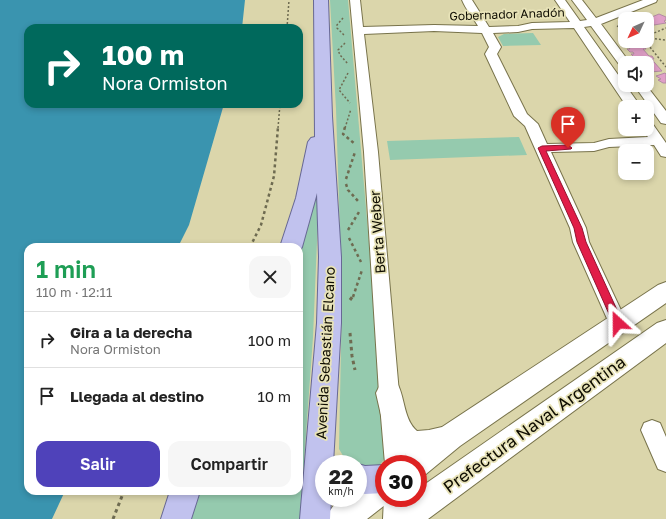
<!DOCTYPE html>
<html lang="es">
<head>
<meta charset="utf-8">
<style>
	:root { --surface:#fff; --page:#f6f6f6; --text:#222; --muted:#767676; --line:#e0e0e0; --accent:#4f42ba }
	body { margin:0; font-family:"Golos Text",sans-serif; background:var(--page); color:var(--text); height:100vh; display:flex; flex-direction:column; font-size:15px; white-space:nowrap }
	* { box-sizing:border-box; margin:0 }
	p { font-size:13px; color:var(--muted) }
	.icon { flex:none; width:22px; height:22px; fill:none; stroke:currentColor; stroke-width:2; stroke-linecap:round; stroke-linejoin:round }
	.map { position:relative; flex:1; overflow:hidden }
	.side { position:absolute; left:24px; top:243px; width:279px; height:252px; display:flex; flex-direction:column; background:var(--surface); border-radius:12px; box-shadow:0 2px 6px #0003 }
	.side>* { flex:none }
	.hud { position:absolute; left:24px; top:24px; width:279px; height:84px; border-radius:12px; box-shadow:0 2px 6px #0003; background:#00695c; color:#fff; overflow:hidden }
	.needle { width:26px; rotate:226deg }
	.controls { position:absolute; left:618px; top:12px; display:grid; gap:8px }
	.controls a { display:grid; place-items:center; width:36px; height:36px; border-radius:8px; background:var(--surface); box-shadow:0 2px 6px #0003; font-size:20px }
	.speed { position:absolute; left:315px; top:455px; display:flex; gap:8px; font-size:20px; font-weight:700; text-align:center }
	.speed>* { display:grid; place-content:center; width:52px; height:52px; border-radius:50%; background:var(--surface); box-shadow:0 2px 6px #0003; line-height:1 }
	.speed small { font-size:10px; font-weight:400 }
	.speed .limit { border:6px solid #d22; background:#fff; color:#111 }
	.pin { position:absolute; display:grid; place-items:center; width:34px; height:34px; color:#fff; margin:-41px -17px; border-radius:50% 50% 50% 0; rotate:-45deg; box-shadow:0 0 4px #0007 }
	.pin .icon { rotate:45deg }
	.me { position:absolute; width:44px; margin:-22px; rotate:336deg; stroke-linejoin:round; filter:drop-shadow(0 0 3px #0008) }
	.turn { display:flex; align-items:center; gap:14px; height:84px; padding:0 12px; font-size:18px }
	.turn .icon { width:52px; height:52px; stroke-width:2.5 }
	.turn b { display:block; font-size:28px; line-height:34px }
	.round { display:grid; place-items:center; flex:none; width:42px; height:42px; border-radius:12px; background:var(--page) }
	.summary { display:flex; align-items:center; justify-content:space-between; height:68px; padding:0 12px }
	h1 { font-size:24px; font-weight:600; line-height:30px; color:#1e9e55 }
	.cta { display:flex; gap:8px; margin-top:auto; padding:8px 12px }
	.cta a { flex:1; height:46px; border-radius:12px; background:var(--accent); color:#fff; font-size:16px; font-weight:600; line-height:46px; text-align:center }
	.cta a+a { background:var(--page); color:var(--text) }
	ul { padding:0; list-style:none }
	li { display:flex; align-items:center; gap:12px; height:56px; padding:0 12px; border-top:1px solid var(--line) }
	li div { flex:1 }
	li b { display:block; font-size:15px }
	li em { font-style:normal }
	.map>svg:first-child { display:block }
	.green { fill:#95caae }
	.water { fill:#3a94af }
	.building { fill:#e09fc7; stroke:#b38ca3 }
	.lines { fill:none; stroke-linecap:round; stroke-linejoin:round }
	.street-casing { stroke:#78734b; stroke-width:2 }
	.secondary-casing { stroke:#78734b; stroke-width:2 }
	.primary-casing { stroke:#676894; stroke-width:2 }
	.path-far2 { stroke:#6e6b51; stroke-width:1.5; stroke-dasharray:2 2; stroke-linecap:butt }
	.path-far1 { stroke:#6e6b51; stroke-width:2.5; stroke-dasharray:3 3; stroke-linecap:butt }
	.path { stroke:#6e6b51; stroke-width:3; stroke-dasharray:3.5 3.5; stroke-linecap:butt }
	.street { fill:#fff; fill-rule:evenodd }
	.secondary { fill:#fff; fill-rule:evenodd }
	.primary { fill:#c1c2ee; fill-rule:evenodd }
	.route { fill:#e11d48; stroke:#92132f }
	.labels { text-anchor:middle; dominant-baseline:central; stroke-width:3.5; stroke-linejoin:round; paint-order:stroke }
	.far-street-label { font-size:12px; fill:#0e0c01; stroke:#e8e3b8 }
	.street-label { font-size:14px; fill:#0e0c01; stroke:#e8e3b8 }
	.near-street-label { font-size:17px; fill:#0e0c01; stroke:#e8e3b8 }
</style>
</head>
<body>
<div class="map">
<svg width="666" height="519" viewBox="0 0 666 519">
	<rect width="100%" height="100%" fill="#dbd6ab"/>
	<path class="green" d="M 330,0 L 348,0 L 387,450 C 385,460 381,465 372,470 L 358,464 L 348,464 L 339,449 L 342,296 L 336,109 Z
		M 533,33 L 541,45 L 503,46 L 498,37 L 504,34 Z
		M 519,137 L 527,155 L 390,160 L 387,141 Z
		M 317,194 L 319,194 L 313,337 L 300,519 L 191,519 L 197,491 L 299,491 L 299,257 Z"/>
	<path class="water" d="M 0,0 L 245,0 L 242,28 L 28,28 L 28,104 L 224,104 L 189,225 L 178,247 L 28,247 L 28,491 L 65,491 L 52,519 L 0,519 Z"/>
	<path class="building" d="M 659,14 L 666,17 L 666,20 L 664,21 L 666,23 L 654,25 L 647,22 L 647,19 Z
		M 620,35 L 625,35 L 625,41 L 637,41 L 639,43 L 626,44 L 618,38 L 622,38 Z
		M 639,43 L 641,46 L 644,46 L 646,49 L 643,49 L 649,56 L 652,56 L 654,59 L 652,59 L 654,62 L 641,62 L 637,57 L 634,57 L 631,54 L 634,54 L 633,52 L 630,52 L 627,49 L 630,49 L 626,44 Z
		M 641,62 L 654,62 L 662,71 L 650,72 L 647,69 L 647,63 Z
		M 665,73 L 666,74 L 666,83 L 663,83 L 658,80 L 661,79 L 656,76 Z"/>
	<g class="lines">
		<g class="street-casing">
			<path id="street" d="M 350,0 L 360,0 L 363,27 L 434,25 L 478,26 C 473,17 466,10 462,0 L 472,0 L 489,27 L 518,26 L 532,23 L 570,22 L 555,0 L 565,0 L 580,21 L 587,20 L 572,0 L 582,0 L 596,18 L 643,0 L 657,0 L 656,2 L 601,24 L 630,63 L 625,63 L 625,68 L 621,67 L 591,26 L 584,27 L 641,107 L 627,107 L 574,28 L 532,29 L 518,32 L 493,33 L 501,47 L 497,54 L 527,114 L 538,124 L 547,144 L 594,143 L 609,139 L 648,137 L 642,129 L 647,129 L 647,122 L 652,123 L 666,143 L 666,157 L 661,156 L 654,145 L 609,147 L 594,151 L 551,152 L 586,228 L 589,242 L 627,323 L 625,328 L 618,330 L 611,328 L 609,323 L 573,242 L 570,228 L 525,126 L 514,116 L 485,54 L 489,47 L 482,33 L 434,31 L 364,34 L 378,152 L 399,393 L 407,464 L 385,464 L 379,393 L 364,152 Z
				M 634,85 L 646,85 L 666,111 L 666,124 L 661,123 Z
				M 652,420 L 660,423 L 666,437 L 666,472 L 658,469 L 641,430 L 644,423 Z
				M 384,498 L 408,498 L 407,519 L 383,519 Z"/>
		</g>
		<g class="secondary-casing">
			<path id="secondary" d="M 666,282 L 666,303 L 460,446 L 426,474 L 418,477 L 418,464 L 402,464 L 406,454 L 399,451 L 392,445 L 384,428 L 376,393 L 380,385 L 389,381 L 398,385 C 405,399 404,420 417,431 L 429,430 L 442,427 L 658,285 Z
				M 666,320 L 666,343 L 428,519 L 387,519 C 393,503 401,498 418,498 L 418,489 L 657,323 Z
				M 384,473 L 384,498 L 394,498 L 367,519 L 326,519 C 333,502 340,498 358,498 L 358,489 L 374,478 Z"/>
		</g>
		<g class="primary-casing">
			<path id="primary" d="M 314,0 L 328,0 L 332,116 L 341,257 L 341,323 L 333,464 L 324,464 L 324,498 L 331,498 L 330,519 L 300,519 L 317,323 L 319,257 L 317,193 L 302,247 L 299,252 L 299,247 L 280,247 L 296,198 L 308,142 L 311,138 L 315,137 Z
				M 357,464 L 358,464 L 365,466 L 384,465 L 384,493 L 365,494 L 358,492 Z
				M 170,491 L 200,491 L 191,519 L 161,519 Z"/>
		</g>
		<path class="path-far2" d="M 343,18 L 337,25 L 337,28 L 345,36
			M 617,26 L 625,30
			M 287,28 L 289,0
			M 647,36 L 666,28
			M 647,38 L 666,40
			M 645,41 L 666,67
			M 345,43 L 338,50 L 340,55 L 348,64
			M 348,73 L 339,90 L 350,103
			M 278,128 L 280,104
			M 345,128 L 351,109"/>
		<path class="path-far1" d="M 345,127 L 343,134 L 355,144
			M 346,179 L 355,152
			M 346,184 L 348,190 L 358,201
			M 348,230 L 359,212
			M 349,238 L 361,262
			M 250,247 L 261,225 L 274,176 L 278,127
			M 353,297 L 362,270"/>
		<path class="path" d="M 350,300 L 353,296
			M 350,333 L 352,356 L 355,370
			M 113,519 L 124,491"/>
		<use href="#street" class="street"/>
		<use href="#secondary" class="secondary"/>
		<use href="#primary" class="primary"/>
	</g>
	<path class="route" d="M 568,145 L 572,148 L 571,149 L 546,151 L 582,228 L 586,242 L 623,323 L 621,326 L 614,326 L 613,323 L 577,242 L 574,228 L 538,148 L 542,146 Z"/>
	<g class="labels">
		<g class="far-street-label">
			<text transform="translate(507 14) rotate(-2)">Gobernador Anadón</text>
		</g>
		<g class="street-label">
			<text transform="translate(377 232) rotate(-94)">Berta Weber</text>
			<text transform="translate(325 353) rotate(-87)">Avenida Sebastián Elcano</text>
		</g>
		<g class="near-street-label">
			<text transform="translate(534 424) rotate(-36)">Prefectura Naval Argentina</text>
		</g>
	</g>
</svg>
<div class="controls">
<a><svg class="needle" viewBox="-14 -14 28 28"><path d="M0-13l5 13h-10z" fill="#e53935"/><path d="M0 13l5-13h-10z" fill="#767676"/></svg></a>
<a><svg class="icon" aria-label="sound" viewBox="0 0 24 24"><path d="M4 9h4l5-4v14l-5-4H4zM17 9q2 3 0 6"/></svg></a>
<a>+</a>
<a>−</a>
</div>
<div class="speed"><div>22<small>km/h</small></div><div class="limit">30</div></div>
<div class="pin" style="left:568px;top:148px;background:#d93025"><svg class="icon" aria-label="arrive" viewBox="0 0 24 24"><path d="M6 21V4h12l-3 4 3 4H6"/></svg></div>
<svg class="me" style="left:618px;top:323px" viewBox="-20 -20 40 40"><path d="M0-17L14 15 0 8-14 15z" fill="#e11d48" stroke="#fff" stroke-width="4"/></svg>
<div class="hud">
<div class="turn"><svg class="icon" aria-label="right" viewBox="0 0 24 24"><path d="M7 20v-9h11M14 6l5 5-5 5"/></svg><div><b>100 m</b>Nora Ormiston</div></div>
</div>
<section class="side">
<div class="summary"><div><h1>1 min</h1><p>110 m · 12:11</p></div><a class="round"><svg class="icon" aria-label="close" viewBox="0 0 24 24"><path d="M6 6l12 12M18 6L6 18"/></svg></a></div>
<ul>
<li><svg class="icon" aria-label="right" viewBox="0 0 24 24"><path d="M7 20v-9h11M14 6l5 5-5 5"/></svg><div><b>Gira a la derecha</b><p>Nora Ormiston</p></div><em>100 m</em></li>
<li><svg class="icon" aria-label="arrive" viewBox="0 0 24 24"><path d="M6 21V4h12l-3 4 3 4H6"/></svg><div><b>Llegada al destino</b></div><em>10 m</em></li>
</ul>
<div class="cta"><a>Salir</a><a>Compartir</a></div>
</section>
</div>
</body>
</html>
